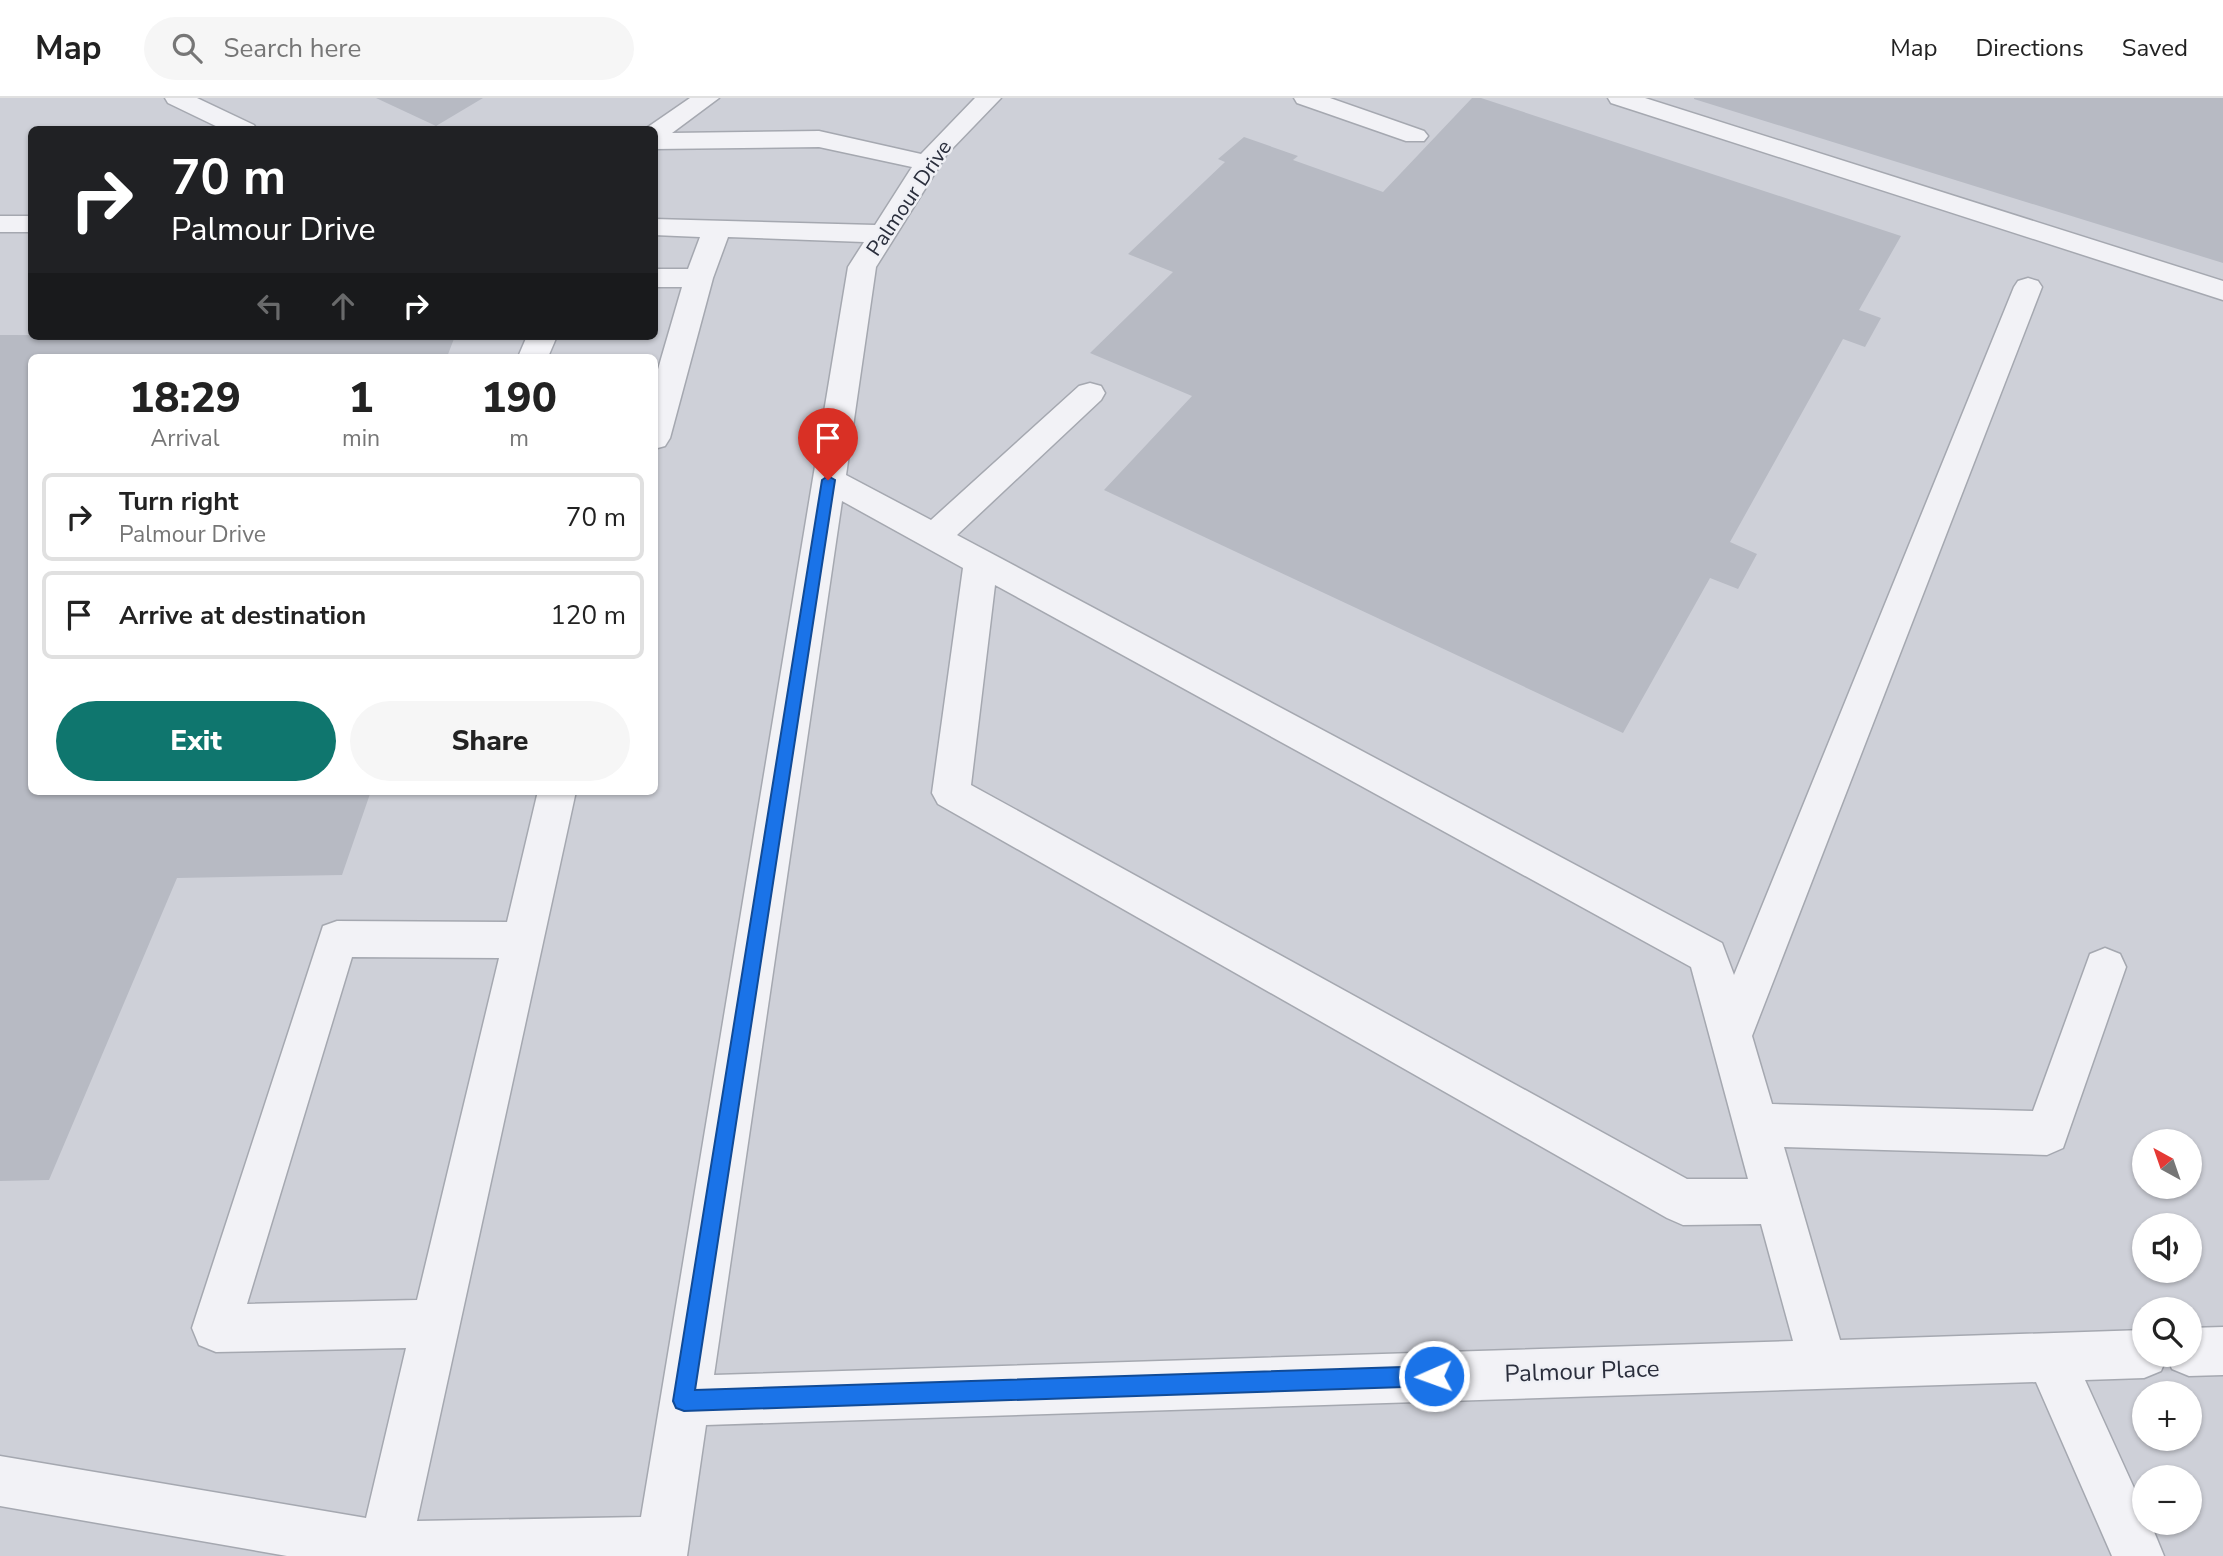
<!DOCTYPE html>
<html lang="en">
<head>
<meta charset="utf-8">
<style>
	:root { --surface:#fff; --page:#f6f6f6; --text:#222; --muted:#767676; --line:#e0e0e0; --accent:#0f766e }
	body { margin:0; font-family:"Nunito Sans",sans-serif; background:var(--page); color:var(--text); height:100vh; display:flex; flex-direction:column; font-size:26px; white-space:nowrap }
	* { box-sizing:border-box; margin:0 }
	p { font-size:23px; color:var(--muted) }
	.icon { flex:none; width:38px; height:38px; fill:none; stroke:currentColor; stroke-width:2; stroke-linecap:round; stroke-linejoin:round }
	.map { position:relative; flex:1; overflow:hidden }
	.drawer { position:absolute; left:28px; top:256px; width:630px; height:441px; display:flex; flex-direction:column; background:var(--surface); border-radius:10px; box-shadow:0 2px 5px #0004 }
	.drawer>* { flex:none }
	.guide { position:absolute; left:28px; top:28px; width:630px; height:214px; border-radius:10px; box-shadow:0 2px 5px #0004; background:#202124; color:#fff; overflow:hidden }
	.needle { width:46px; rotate:320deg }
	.tools { position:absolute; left:2132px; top:1031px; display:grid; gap:14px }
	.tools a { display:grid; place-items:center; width:70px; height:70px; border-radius:50%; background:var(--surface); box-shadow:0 2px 5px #0004; font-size:35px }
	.pin { position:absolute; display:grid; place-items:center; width:60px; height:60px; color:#fff; margin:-72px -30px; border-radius:50% 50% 50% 0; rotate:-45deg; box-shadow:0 0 7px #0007 }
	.pin .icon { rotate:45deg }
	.me { position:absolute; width:77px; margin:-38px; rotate:268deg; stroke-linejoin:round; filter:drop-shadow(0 0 5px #0008) }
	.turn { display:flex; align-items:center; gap:24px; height:147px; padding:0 28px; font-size:32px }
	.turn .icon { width:91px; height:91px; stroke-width:2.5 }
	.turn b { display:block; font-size:49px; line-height:60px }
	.lanes { display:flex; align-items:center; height:66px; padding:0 28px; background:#0003; justify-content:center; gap:35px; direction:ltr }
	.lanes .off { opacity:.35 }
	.eta { display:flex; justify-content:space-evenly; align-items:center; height:119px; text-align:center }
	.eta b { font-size:42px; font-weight:800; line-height:49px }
	.action { display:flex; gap:14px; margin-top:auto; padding:14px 28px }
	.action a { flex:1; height:80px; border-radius:42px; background:var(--accent); color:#fff; font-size:28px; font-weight:800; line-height:80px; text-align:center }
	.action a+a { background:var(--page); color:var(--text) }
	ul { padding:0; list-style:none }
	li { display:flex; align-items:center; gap:21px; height:88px; margin:0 14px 10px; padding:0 14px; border:4px solid var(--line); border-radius:10px }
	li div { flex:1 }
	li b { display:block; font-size:26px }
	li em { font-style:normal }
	header { display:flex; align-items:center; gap:42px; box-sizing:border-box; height:98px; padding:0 35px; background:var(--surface); border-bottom:2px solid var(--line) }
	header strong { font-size:33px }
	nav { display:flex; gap:38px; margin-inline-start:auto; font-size:24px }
	.search { width:490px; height:63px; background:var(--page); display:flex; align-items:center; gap:18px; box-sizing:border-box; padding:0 24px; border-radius:38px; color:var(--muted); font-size:26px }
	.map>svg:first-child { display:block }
	.built { fill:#ced0d8; fill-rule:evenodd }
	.building { fill:#b7bac3 }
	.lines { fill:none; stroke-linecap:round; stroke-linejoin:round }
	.minor-casing { stroke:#a5a8b0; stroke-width:3 }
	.minor { fill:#f2f2f6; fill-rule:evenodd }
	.route { fill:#1a73e8; stroke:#114b97; stroke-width:2 }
	.labels { text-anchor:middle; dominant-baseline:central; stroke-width:5; stroke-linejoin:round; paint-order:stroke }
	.street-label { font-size:21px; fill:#2a2e3c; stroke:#eff0f5 }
	.near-street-label { font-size:24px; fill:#2a2e3c; stroke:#eff0f5 }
</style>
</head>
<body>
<header>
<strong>Map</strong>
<div class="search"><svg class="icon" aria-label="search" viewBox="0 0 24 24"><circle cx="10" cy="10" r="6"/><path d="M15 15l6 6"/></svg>Search here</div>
<nav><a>Map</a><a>Directions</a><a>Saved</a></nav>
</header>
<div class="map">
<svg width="2223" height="1458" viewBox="0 0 2223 1458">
	<rect width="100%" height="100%" fill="#dfe1e7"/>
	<path class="built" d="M 0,0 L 2223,0 L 2223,1458 L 0,1458 ZM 32,32 L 654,32 L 654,238 L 32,238 ZM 32,259 L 654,259 L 654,693 L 32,693 ZM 2144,1043 L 2189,1043 L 2189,1088 L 2144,1088 ZM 2144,1127 L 2189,1127 L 2189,1172 L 2144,1172 ZM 2144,1211 L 2189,1211 L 2189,1256 L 2144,1256 ZM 2144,1295 L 2189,1295 L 2189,1340 L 2144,1340 ZM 2144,1379 L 2189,1379 L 2189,1424 L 2144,1424 Z"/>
	<path class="building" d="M 376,0 L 483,0 L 436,28 Z
		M 1472,0 L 1481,0 L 1901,138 L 1859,212 L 1881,220 L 1865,249 L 1843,241 L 1730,444 L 1757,456 L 1738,491 L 1710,480 L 1623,635 L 1104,392 L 1192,298 L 1090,255 L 1173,174 L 1128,156 L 1225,64 L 1218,61 L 1244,39 L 1298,58 L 1293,62 L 1383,94 Z
		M 1694,0 L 2223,0 L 2223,165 L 1694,1 Z
		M 0,237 L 455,238 L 447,259 L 32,259 L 32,693 L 371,693 L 342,777 L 177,780 L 49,1082 L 0,1083 Z"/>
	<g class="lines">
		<g class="minor-casing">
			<path id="minor" d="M 165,0 L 197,0 L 254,27 L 257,32 L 224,32 L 168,5 Z
				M 690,0 L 719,0 L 672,35 L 819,33 L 921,56 L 975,0 L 1001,0 L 947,56 L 876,169 L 846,377 L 931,422 L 1079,288 L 1090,285 L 1101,288 L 1105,295 L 1101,302 L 957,437 L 1722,845 L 1734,877 L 2014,189 L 2018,183 L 2028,180 L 2038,183 L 2042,189 L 1752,938 L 1772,1006 L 2033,1013 L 2090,856 L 2105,850 L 2120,856 L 2126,869 L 2063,1050 L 2047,1057 L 1784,1049 L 1840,1242 L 2144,1232 L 2144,1256 L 2189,1256 L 2189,1230 L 2223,1229 L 2223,1277 L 2189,1278 L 2172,1271 L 2167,1259 L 2161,1273 L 2144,1280 L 2085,1282 L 2144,1412 L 2144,1424 L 2150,1424 L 2164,1458 L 2112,1458 L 2036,1284 L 706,1327 L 687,1458 L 287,1458 L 0,1408 L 0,1358 L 366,1420 L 406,1250 L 216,1254 L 199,1247 L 192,1230 L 323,828 L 337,823 L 507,824 L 538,693 L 576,693 L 417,1423 L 641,1419 L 848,169 L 864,144 L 728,139 L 713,180 L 670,340 L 665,348 L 654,351 L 654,285 L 682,189 L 654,189 L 654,171 L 688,171 L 700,139 L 654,137 L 654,121 L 875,127 L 912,69 L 819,49 L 654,51 L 654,32 L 645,31 ZM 842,403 L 963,470 L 932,695 L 938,706 L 1667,1120 L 1683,1127 L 1761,1126 L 1793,1243 L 714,1277 ZM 995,487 L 1691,869 L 1748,1081 L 1687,1081 L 971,687 ZM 352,859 L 499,860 L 417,1202 L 247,1206 Z
				M 1294,0 L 1330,0 L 1424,33 L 1428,38 L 1424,43 L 1406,43 L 1297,5 Z
				M 1608,0 L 1645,0 L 2223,183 L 2223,202 L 1611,5 Z
				M 0,118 L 32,118 L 32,134 L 0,134 Z
				M 527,238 L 557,238 L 548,259 L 518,259 Z"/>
		</g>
		<use href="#minor" class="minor"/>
	</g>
	<path class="route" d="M 828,378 L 835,382 L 695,1292 L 1434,1268 L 1441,1271 L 1444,1278 L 1441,1285 L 1434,1288 L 684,1313 L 676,1310 L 673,1303 L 822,382 Z"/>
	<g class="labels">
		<g class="street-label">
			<text transform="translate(909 100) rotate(-56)">Palmour Drive</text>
		</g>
		<g class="near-street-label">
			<text transform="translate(1582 1273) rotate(-2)">Palmour Place</text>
		</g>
	</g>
</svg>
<div class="tools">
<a><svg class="needle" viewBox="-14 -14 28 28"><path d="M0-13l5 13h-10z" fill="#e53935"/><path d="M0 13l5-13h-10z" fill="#767676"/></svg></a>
<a><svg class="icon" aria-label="sound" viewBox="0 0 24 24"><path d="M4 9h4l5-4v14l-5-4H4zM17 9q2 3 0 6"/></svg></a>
<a><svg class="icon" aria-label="search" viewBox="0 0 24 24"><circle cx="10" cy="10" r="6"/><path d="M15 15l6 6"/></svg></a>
<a>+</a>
<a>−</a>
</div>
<div class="pin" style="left:828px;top:382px;background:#d93025"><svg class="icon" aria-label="arrive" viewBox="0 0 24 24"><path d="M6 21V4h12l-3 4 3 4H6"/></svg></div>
<svg class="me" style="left:1434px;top:1278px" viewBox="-20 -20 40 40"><circle r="17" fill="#1a73e8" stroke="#fff" stroke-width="3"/><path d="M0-11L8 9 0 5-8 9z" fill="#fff"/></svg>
<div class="guide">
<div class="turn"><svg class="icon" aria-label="right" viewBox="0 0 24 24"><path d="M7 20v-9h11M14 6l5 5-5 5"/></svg><div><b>70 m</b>Palmour Drive</div></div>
<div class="lanes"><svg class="icon off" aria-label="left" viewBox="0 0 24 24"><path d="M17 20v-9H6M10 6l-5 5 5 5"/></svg><svg class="icon off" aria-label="ahead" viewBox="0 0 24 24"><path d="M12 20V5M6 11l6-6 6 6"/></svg><svg class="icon" aria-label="right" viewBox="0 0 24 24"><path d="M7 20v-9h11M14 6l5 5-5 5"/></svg></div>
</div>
<section class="drawer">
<div class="eta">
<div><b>18:29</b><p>Arrival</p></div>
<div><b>1</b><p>min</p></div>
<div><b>190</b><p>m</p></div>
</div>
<ul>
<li><svg class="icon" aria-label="right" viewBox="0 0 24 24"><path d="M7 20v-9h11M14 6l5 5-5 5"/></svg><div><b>Turn right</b><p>Palmour Drive</p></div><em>70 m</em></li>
<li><svg class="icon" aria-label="arrive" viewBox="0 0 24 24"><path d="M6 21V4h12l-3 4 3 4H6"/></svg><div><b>Arrive at destination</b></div><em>120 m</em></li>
</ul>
<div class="action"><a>Exit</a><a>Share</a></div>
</section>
</div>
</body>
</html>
